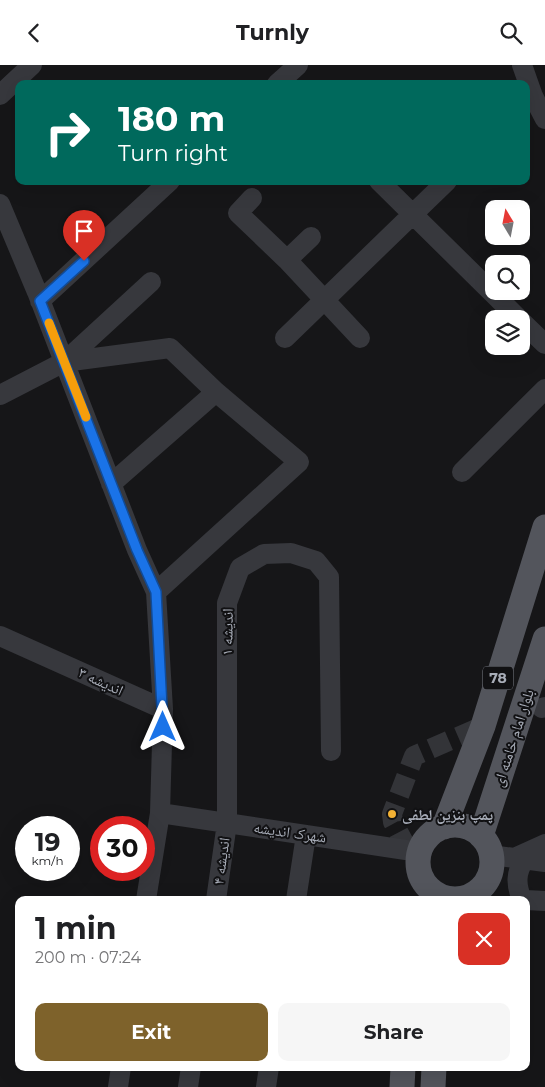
<!DOCTYPE html>
<html lang="en">
<head>
<meta charset="utf-8">
<style>
	:root { --surface:#fff; --page:#f6f6f6; --text:#202124; --muted:#757577; --accent:#7e622b }
	body { margin:0; font-family:Montserrat,"Noto Naskh Arabic",sans-serif; background:var(--page); color:var(--text); height:100vh; display:flex; flex-direction:column; font-size:19px; white-space:nowrap }
	* { box-sizing:border-box; margin:0 }
	p { font-size:16px; color:var(--muted) }
	.icon { flex:none; width:28px; height:28px; fill:none; stroke:currentColor; stroke-width:2; stroke-linecap:round; stroke-linejoin:round }
	.map { position:relative; flex:1; overflow:hidden }
	.details { position:absolute; left:15px; top:831px; width:515px; height:175px; display:flex; flex-direction:column; background:var(--surface); border-radius:10px; box-shadow:0 5px 20px #0002 }
	.details>* { flex:none }
	.guide { position:absolute; left:15px; top:15px; width:515px; height:105px; border-radius:10px; box-shadow:0 5px 20px #0002; background:#00695c; color:#fff; overflow:hidden }
	.needle { width:32px; rotate:350deg }
	.controls { position:absolute; left:485px; top:135px; display:grid; gap:10px }
	.controls a { display:grid; place-items:center; width:45px; height:45px; border-radius:10px; background:var(--surface); box-shadow:0 5px 20px #0002; font-size:25px }
	.speed { position:absolute; left:15px; top:751px; display:flex; gap:10px; font-size:25px; font-weight:700; text-align:center }
	.speed>* { display:grid; place-content:center; width:65px; height:65px; border-radius:50%; background:var(--surface); box-shadow:0 5px 20px #0002; line-height:1 }
	.speed small { font-size:12px; font-weight:400 }
	.speed .limit { border:8px solid #d22; background:#fff; color:#111 }
	.pin { position:absolute; display:grid; place-items:center; width:42px; height:42px; color:#fff; margin:-51px -21px; border-radius:50% 50% 50% 0; rotate:-45deg; box-shadow:0 0 5px #0007 }
	.pin .icon { rotate:45deg }
	.me { position:absolute; width:55px; margin:-28px; rotate:0deg; stroke-linejoin:round; filter:drop-shadow(0 0 4px #0008) }
	.turn { display:flex; align-items:center; gap:18px; height:105px; padding:0 20px; font-size:22px }
	.turn .icon { width:65px; height:65px; stroke-width:2.5 }
	.turn b { display:block; font-size:35px; line-height:42px }
	.round { display:grid; place-items:center; flex:none; width:52px; height:52px; border-radius:10px; background:var(--page) }
	.head { display:flex; align-items:center; justify-content:space-between; height:85px; padding:0 20px }
	h1 { font-size:30px; font-weight:700; line-height:38px }
	.cta { display:flex; gap:10px; margin-top:auto; padding:10px 20px }
	.cta a { flex:1; height:58px; border-radius:10px; background:var(--accent); color:#fff; font-size:20px; font-weight:700; line-height:58px; text-align:center }
	.cta a+a { background:var(--page); color:var(--text) }
	header { display:flex; justify-content:space-between; align-items:center; height:65px; padding:0 20px; background:var(--surface); font-size:22px; font-weight:700 }
	.map>svg:first-child { display:block }
	.lines { fill:none; stroke-linecap:round; stroke-linejoin:round }
	.minor-tunnel { stroke:#333438; stroke-width:20; stroke-dasharray:20 10; stroke-linecap:butt }
	.minor { stroke:#37383d; stroke-width:20 }
	.major { stroke:#53555c; stroke-width:25 }
	.route-casing { stroke:#114b97; stroke-width:12 }
	.route { stroke:#1a73e8; stroke-width:9 }
	.slow { stroke:#f59e0b; stroke-width:9 }
	.poi-dot { fill:#f2b134; stroke:#111113; stroke-width:2 }
	.labels { text-anchor:middle; dominant-baseline:central; stroke-width:4; stroke-linejoin:round; paint-order:stroke }
	.shield { fill:#111113; stroke:#7b7e86; stroke-width:1 }
	.shield-label { font-size:14px; font-weight:bold; fill:#a8adb8 }
	.street-label { font-size:15px; fill:#a8adb8; stroke:#111113 }
	.poi-label { font-size:15px; font-weight:bold; fill:#a8adb8; stroke:#111113; text-anchor:start }
</style>
</head>
<body>
<header><svg class="icon" aria-label="back" viewBox="0 0 24 24"><path d="M15 5l-7 7 7 7"/></svg>Turnly<svg class="icon" aria-label="search" viewBox="0 0 24 24"><circle cx="10" cy="10" r="6"/><path d="M15 15l6 6"/></svg></header>
<div class="map">
<svg width="545" height="1022" viewBox="0 0 545 1022">
	<rect width="100%" height="100%" fill="#161618"/>
	<g class="lines">
		<path class="minor-tunnel" d="M 408,785 L 393,757 L 392,749 L 414,691 L 483,661"/>
		<path class="minor" d="M 522,0 L 533,31 L 545,54
			M 277,19 L 298,0
			M 0,30 L 32,0
			M 379,116 L 519,254
			M 252,133 L 238,148 L 287,195 L 360,273
			M 0,139 L 37,227 L 137,485 L 156,527 L 163,644
			M 287,195 L 311,172
			M 40,236 L 170,116
			M 521,256 L 545,279
			M 285,273 L 447,116
			M 64,297 L 170,283 L 216,327 L 299,397 L 156,527
			M 0,330 L 64,297 L 151,217
			M 462,407 L 545,324
			M 111,419 L 216,327
			M 0,571 L 163,644 L 160,748 L 146,835
			M 542,643 L 545,642
			M 160,748 L 419,787
			M 491,790 L 545,797
			M 514,793 L 545,779
			M 216,835 L 227,758 L 227,538 L 240,503 L 264,489 L 291,488 L 316,496 L 329,512 L 331,686
			M 296,835 L 306,770
			M 522,835 C 516,820 515,808 525,794
			M 526,835 L 545,836
			M 118,1022 L 121,1002
			M 188,1022 L 191,1002
			M 266,1022 L 269,1002"/>
		<path class="major" d="M418 797a37 37 0 1 1 74 0a37 37 0 1 1-74 0Z
			M 444,762 L 483,661 L 545,462
			M 481,771 L 545,574
			M 402,1022 L 403,1002
			M 433,1022 L 434,1002"/>
	</g>
	<g class="lines">
		<g class="route-casing">
			<path id="route" d="M 84,196 L 40,236 L 137,485 L 156,527 L 163,662"/>
		</g>
		<use href="#route" class="route"/>
		<path class="slow" d="M 49,258 L 86,352"/>
	</g>
	<circle class="poi-dot" cx="392" cy="749" r="5"/>
	<g class="labels">
		<rect class="shield" x="483" y="601.5" width="30" height="23" rx="4"/>
		<g class="shield-label">
			<text x="498" y="613">78</text>
		</g>
		<g class="street-label">
			<text transform="translate(227 567) rotate(-89)">اندیشه ۱</text>
			<text transform="translate(101 616) rotate(25)">اندیشه ۳</text>
			<text transform="translate(513 673) rotate(-72)">بلوار امام خامنه ای</text>
			<text transform="translate(290 767) rotate(8)">شهرک اندیشه</text>
			<text transform="translate(221 796) rotate(-82)">اندیشه ۴</text>
		</g>
		<g class="poi-label">
			<text x="402" y="749">پمپ بنزین لطفی</text>
		</g>
	</g>
</svg>
<div class="controls">
<a><svg class="needle" viewBox="-14 -14 28 28"><path d="M0-13l5 13h-10z" fill="#e53935"/><path d="M0 13l5-13h-10z" fill="#757577"/></svg></a>
<a><svg class="icon" aria-label="search" viewBox="0 0 24 24"><circle cx="10" cy="10" r="6"/><path d="M15 15l6 6"/></svg></a>
<a><svg class="icon" aria-label="layers" viewBox="0 0 24 24"><path d="M12 4l9 5-9 5-9-5zM3 14l9 5 9-5"/></svg></a>
</div>
<div class="speed"><div>19<small>km/h</small></div><div class="limit">30</div></div>
<div class="pin" style="left:84px;top:196px;background:#d93025"><svg class="icon" aria-label="arrive" viewBox="0 0 24 24"><path d="M6 21V4h12l-3 4 3 4H6"/></svg></div>
<svg class="me" style="left:163px;top:662px" viewBox="-20 -20 40 40"><path d="M0-17L14 15 0 8-14 15z" fill="#1a73e8" stroke="#fff" stroke-width="4"/></svg>
<div class="guide">
<div class="turn"><svg class="icon" aria-label="right" viewBox="0 0 24 24"><path d="M7 20v-9h11M14 6l5 5-5 5"/></svg><div><b>180 m</b>Turn right</div></div>
</div>
<section class="details">
<div class="head"><div><h1>1 min</h1><p>200 m · 07:24</p></div><a class="round" style="background:#d93025;color:#fff"><svg class="icon" aria-label="close" viewBox="0 0 24 24"><path d="M6 6l12 12M18 6L6 18"/></svg></a></div>
<div class="cta"><a>Exit</a><a>Share</a></div>
</section>
</div>
</body>
</html>
